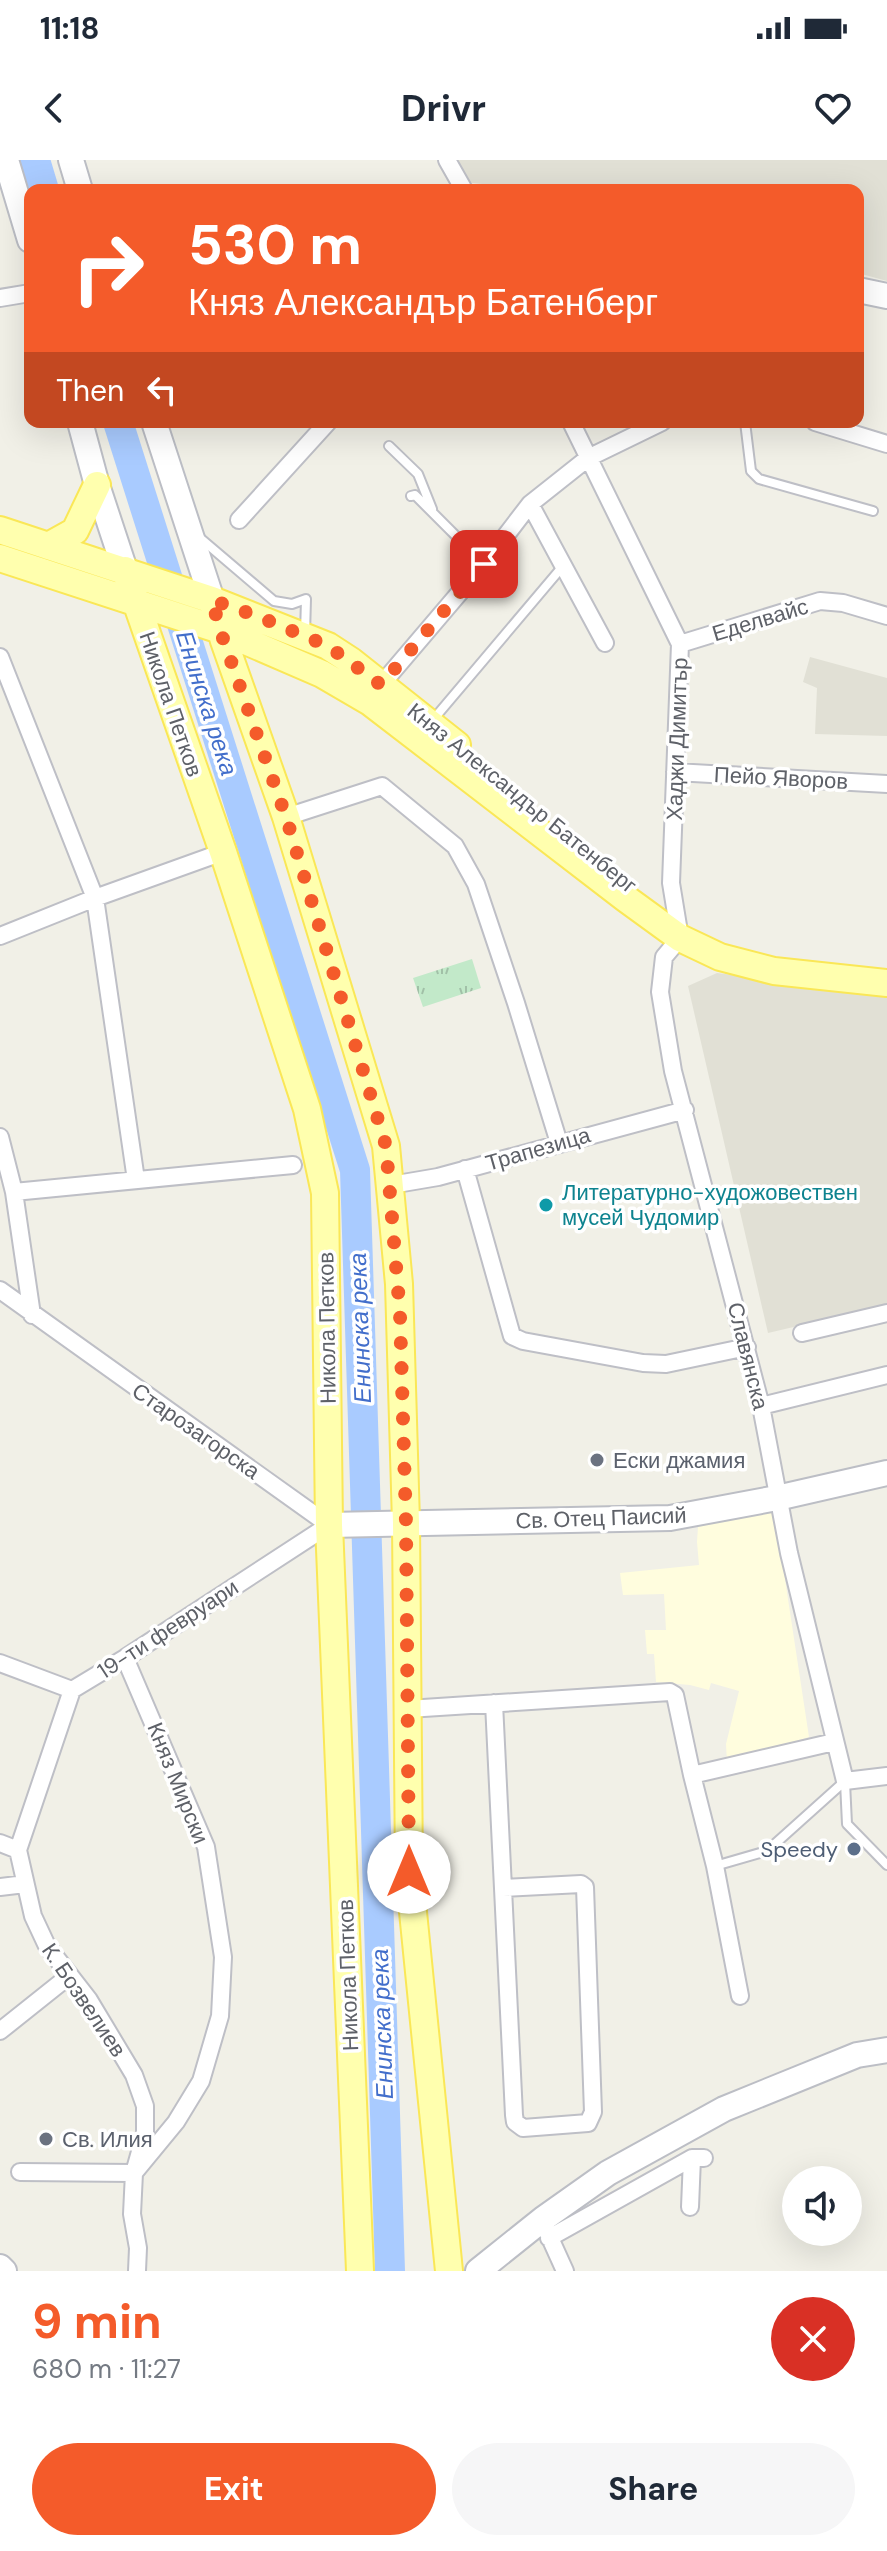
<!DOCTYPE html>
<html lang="en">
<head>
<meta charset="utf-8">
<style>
	:root { --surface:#fff; --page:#f6f6f7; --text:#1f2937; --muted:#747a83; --accent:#f45b2a }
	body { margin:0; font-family:"DM Sans",sans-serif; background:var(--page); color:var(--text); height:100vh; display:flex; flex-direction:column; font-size:30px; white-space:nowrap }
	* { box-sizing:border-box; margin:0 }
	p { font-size:26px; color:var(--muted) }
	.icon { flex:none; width:44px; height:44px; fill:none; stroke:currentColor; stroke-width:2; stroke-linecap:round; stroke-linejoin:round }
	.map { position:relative; height:2111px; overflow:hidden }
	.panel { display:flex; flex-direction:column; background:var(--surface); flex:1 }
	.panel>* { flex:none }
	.banner { position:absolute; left:24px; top:24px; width:840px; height:244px; border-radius:16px; box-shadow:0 8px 32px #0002; background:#f45b2a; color:#fff; overflow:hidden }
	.tools { position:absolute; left:782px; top:2006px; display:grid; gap:16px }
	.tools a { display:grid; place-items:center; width:80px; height:80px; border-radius:50%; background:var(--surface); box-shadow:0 8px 32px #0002; font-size:40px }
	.pin { position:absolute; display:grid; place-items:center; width:68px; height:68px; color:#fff; margin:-34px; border-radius:16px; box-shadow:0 4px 12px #0006 }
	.me { position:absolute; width:88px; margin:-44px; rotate:0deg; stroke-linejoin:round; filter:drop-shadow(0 0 6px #0008) }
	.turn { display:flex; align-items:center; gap:28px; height:168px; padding:0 32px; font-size:36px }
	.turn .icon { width:104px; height:104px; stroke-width:2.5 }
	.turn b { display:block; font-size:56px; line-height:68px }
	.then { display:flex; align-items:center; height:76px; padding:0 32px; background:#0003; gap:16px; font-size:30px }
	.round { display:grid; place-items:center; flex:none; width:84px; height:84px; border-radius:42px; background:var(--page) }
	.head { display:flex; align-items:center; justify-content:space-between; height:136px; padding:0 32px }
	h1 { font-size:48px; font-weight:700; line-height:60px; color:var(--accent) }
	.action { display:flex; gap:16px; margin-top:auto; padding:16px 32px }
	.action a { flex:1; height:92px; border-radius:48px; background:var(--accent); color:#fff; font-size:32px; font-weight:700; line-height:92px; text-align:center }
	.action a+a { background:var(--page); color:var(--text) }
	.status { display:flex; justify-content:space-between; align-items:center; height:56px; padding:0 40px; background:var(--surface); direction:ltr }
	.status svg { height:22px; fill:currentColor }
	header { display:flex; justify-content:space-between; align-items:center; height:104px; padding:0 32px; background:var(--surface); font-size:36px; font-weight:700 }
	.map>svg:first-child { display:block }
	.commercial { fill:#fffdde }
	.education { fill:#e1e0d5 }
	.grass { fill:url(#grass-tufts) }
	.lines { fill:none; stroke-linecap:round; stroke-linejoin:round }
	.river { stroke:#a9cbff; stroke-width:30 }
	.lane-casing { stroke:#bebfc6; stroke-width:12 }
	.street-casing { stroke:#bebfc6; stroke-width:20 }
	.secondary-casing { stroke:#bcbec5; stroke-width:28 }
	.primary-casing { stroke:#fae757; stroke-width:30 }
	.lane { stroke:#fff; stroke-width:8 }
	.street { stroke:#fff; stroke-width:16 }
	.secondary { stroke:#fff; stroke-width:24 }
	.primary { stroke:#ffffae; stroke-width:26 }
	.route { stroke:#f45b2a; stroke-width:14; stroke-dasharray:0 25.2 }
	.culture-dot { fill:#0f9aa8; stroke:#fff; stroke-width:3 }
	.worship-dot { fill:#6b7280; stroke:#fff; stroke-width:3 }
	.service-dot { fill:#5c6f8a; stroke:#fff; stroke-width:3 }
	.labels { text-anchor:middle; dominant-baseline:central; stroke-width:7; stroke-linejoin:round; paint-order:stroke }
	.street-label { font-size:22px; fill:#5e6168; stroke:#fff }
	.culture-label { font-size:22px; fill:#0d838f; stroke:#fff; text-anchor:start }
	.worship-label { font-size:22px; fill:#5b616d; stroke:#fff; text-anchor:start }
	.service-label { font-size:22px; fill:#4e5e75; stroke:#fff; text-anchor:end }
	.water-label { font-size:24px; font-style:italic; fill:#426ecb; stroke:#fff }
</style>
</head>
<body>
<div class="status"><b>11:18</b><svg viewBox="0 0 49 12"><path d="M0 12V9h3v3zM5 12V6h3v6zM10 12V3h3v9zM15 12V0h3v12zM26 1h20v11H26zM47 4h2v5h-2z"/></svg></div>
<header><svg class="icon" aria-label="back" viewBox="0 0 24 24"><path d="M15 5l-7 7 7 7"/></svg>Drivr<svg class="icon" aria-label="heart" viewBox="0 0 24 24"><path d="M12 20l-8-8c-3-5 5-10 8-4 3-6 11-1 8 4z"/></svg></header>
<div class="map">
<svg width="887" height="2111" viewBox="0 0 887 2111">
	<defs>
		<pattern id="grass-tufts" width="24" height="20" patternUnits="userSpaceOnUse" patternTransform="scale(2)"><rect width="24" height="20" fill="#c2e9c9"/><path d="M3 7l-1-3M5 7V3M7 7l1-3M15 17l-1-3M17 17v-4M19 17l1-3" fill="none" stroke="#a1c0a7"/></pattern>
	</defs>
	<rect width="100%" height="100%" fill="#f1f0e7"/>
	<path class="commercial" d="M 774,1347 L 809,1577 L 727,1603 L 726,1584 L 739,1531 L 711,1523 L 709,1530 L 690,1525 L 656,1522 L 654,1494 L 647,1494 L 645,1470 L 666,1470 L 664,1434 L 623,1435 L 620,1413 L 699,1405 L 697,1382 L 698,1367 Z"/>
	<path class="education" d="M 446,0 L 887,0 L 887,121 L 858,113 L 858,30 L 534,30 L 456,21 Z
		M 810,497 L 887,518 L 887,576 L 815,574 L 817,528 L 803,522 Z
		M 717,813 L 887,835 L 887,1145 L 768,1173 L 688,826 Z"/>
	<path class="grass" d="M 472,799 L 481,828 L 423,847 L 413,818 Z"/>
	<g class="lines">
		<path class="river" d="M 35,0 L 44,30
			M 118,262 L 355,1010 L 390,2111"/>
		<g class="lane-casing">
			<path id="lane" d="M 745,262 L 751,311 L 759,319 L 873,351
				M 389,286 L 418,314 L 432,349
				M 411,336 L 415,335 L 484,404
				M 200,378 L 274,441 L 292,444 L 306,439 L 305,474
				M 432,561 L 563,406
				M 845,1622 L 847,1664 L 887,1705
				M 715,1706 L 767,1691 L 845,1621"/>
		</g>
		<g class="street-casing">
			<path id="street" d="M 447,0 L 464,30
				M 0,138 L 30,133
				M 571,262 L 680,484 L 671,723 L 680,778 L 664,797 L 660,832 L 673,911 L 761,1246 L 789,1393 L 845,1621 L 887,1616
				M 815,262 L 887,284
				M 530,344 L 605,483
				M 239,360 L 328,262
				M 680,484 L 820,441 L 843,443 L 887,456
				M 0,497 L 95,738 L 136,1020
				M 381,525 L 484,404 L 530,344 L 588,298 L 662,262
				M 675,612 L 887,624
				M 286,657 L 382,626 L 455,686 L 476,724 L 516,843 L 559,983
				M 0,776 L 95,738 L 223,692
				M 0,977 L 14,1032 L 32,1155
				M 465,1009 L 512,1176 L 523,1181 L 643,1203 L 666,1204 L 747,1187
				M 391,1025 L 438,1017 L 685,950
				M 14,1032 L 293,1005
				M 0,1130 L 329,1365 L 125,1498 L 72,1530 L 0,1503
				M 802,1173 L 887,1153
				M 761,1246 L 887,1215
				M 125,1498 L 206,1687 L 223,1797 L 220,1856 L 201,1921 L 176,1962 L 134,2013 L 132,2054 L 138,2088 L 137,2111
				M 494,1543 L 514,1955 L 515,1962 L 523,1968 L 588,1963 L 593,1952 L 585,1727 L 581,1724 L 503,1728
				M 408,1549 L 670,1532 L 675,1535 L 692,1615 L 715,1706 L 740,1836
				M 692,1615 L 834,1582
				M 0,1683 L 18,1690
				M 0,1727 L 25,1724
				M 0,1871 L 69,1816
				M 20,2012 L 134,2013 L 145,1974 L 145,1946 L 134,1915 L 89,1840 L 47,1786 L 33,1756 L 18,1690 L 72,1530
				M 690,2047 L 692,1998
				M 546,2069 L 565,2111
				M 549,2078 L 692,1998 L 704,1998"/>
		</g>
		<g class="secondary-casing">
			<path id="secondary" d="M 6,0 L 30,80
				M 71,0 L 80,30
				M 858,130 L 887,136
				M 80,262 L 97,325 L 125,410
				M 154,262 L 212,440
				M 329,1365 L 670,1358 L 777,1338 L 887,1313
				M 0,2107 L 4,2111
				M 478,2111 L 543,2059 L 608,2013 L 724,1949 L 857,1895 L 887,1890"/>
		</g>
		<g class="primary-casing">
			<path id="primary" d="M 0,370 L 212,440 L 328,486 L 351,501 L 457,585
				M 48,386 L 75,371 L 97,325
				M 0,398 L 220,470 L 322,514 L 370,542 L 625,738 L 680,778 L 720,797 L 774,811 L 887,823
				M 125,410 L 223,692 L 307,949 L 325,1033 L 329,1365 L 360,2111
				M 212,440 L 224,481 L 286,657 L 386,986 L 399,1124 L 406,1363 L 409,1712 L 449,2111"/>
		</g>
		<use href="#lane" class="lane"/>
		<use href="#street" class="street"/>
		<use href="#secondary" class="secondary"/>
		<use href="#primary" class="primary"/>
	</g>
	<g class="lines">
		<path class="route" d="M 409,1712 L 406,1363 L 400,1154 L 386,986 L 286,657 L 220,470 L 212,440 L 257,456 L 328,486 L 381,525 L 484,404"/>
	</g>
	<circle class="culture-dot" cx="546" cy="1045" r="8"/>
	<g class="worship-dot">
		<circle cx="597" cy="1300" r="8"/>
		<circle cx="46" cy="1979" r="8"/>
	</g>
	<circle class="service-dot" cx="854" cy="1689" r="8"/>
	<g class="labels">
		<g class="street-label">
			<text transform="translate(760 460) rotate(-17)">Еделвайс</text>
			<text transform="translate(171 544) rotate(71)">Никола Петков</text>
			<text transform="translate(677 579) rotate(-88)">Хаджи Димитър</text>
			<text transform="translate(781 618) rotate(3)">Пейо Яворов</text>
			<text transform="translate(522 638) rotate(39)">Княз Александър Батенберг</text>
			<text transform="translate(538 989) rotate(-16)">Трапезица</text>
			<text transform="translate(327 1168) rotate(-91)">Никола Петков</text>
			<text transform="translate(748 1196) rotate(76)">Славянска</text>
			<text transform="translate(196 1271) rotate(35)">Старозагорска</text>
			<text transform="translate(601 1358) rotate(-2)">Св. Отец Паисий</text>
			<text transform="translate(168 1469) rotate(-33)">19-ти февруари</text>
			<text transform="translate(178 1623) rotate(68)">Княз Мирски</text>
			<text transform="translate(348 1815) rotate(-92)">Никола Петков</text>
			<text transform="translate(84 1840) rotate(56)">К. Бозвелиев</text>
		</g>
		<g class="culture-label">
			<text x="562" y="1032">Литературно-художовествен<tspan x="562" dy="25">мусей Чудомир</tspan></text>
		</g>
		<g class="worship-label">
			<text x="613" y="1300">Ески джамия</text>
			<text x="62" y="1979">Св. Илия</text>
		</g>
		<g class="service-label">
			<text x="838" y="1689">Speedy</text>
		</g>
		<g class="water-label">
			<text transform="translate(207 543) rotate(72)">Енинска река</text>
			<text transform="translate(360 1168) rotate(-92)">Енинска река</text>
			<text transform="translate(382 1864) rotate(-92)">Енинска река</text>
		</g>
	</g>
</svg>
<div class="tools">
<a><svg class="icon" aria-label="sound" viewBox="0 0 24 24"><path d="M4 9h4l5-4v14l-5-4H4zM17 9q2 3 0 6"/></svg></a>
</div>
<div class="pin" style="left:484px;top:404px;background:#d93025"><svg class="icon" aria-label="arrive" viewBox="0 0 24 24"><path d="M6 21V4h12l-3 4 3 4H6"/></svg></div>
<svg class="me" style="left:409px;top:1712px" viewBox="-20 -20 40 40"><circle r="19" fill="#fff"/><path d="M0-13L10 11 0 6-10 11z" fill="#f45b2a"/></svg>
<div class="banner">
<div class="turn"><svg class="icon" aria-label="right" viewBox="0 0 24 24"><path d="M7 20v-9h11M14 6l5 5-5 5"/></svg><div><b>530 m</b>Княз Александър Батенберг</div></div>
<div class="then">Then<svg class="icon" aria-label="left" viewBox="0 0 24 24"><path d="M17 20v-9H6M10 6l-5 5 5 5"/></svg></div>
</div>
</div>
<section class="panel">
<div class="head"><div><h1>9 min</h1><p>680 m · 11:27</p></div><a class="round" style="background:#d93025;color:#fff"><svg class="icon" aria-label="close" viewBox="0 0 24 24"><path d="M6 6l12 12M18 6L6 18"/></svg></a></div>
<div class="action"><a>Exit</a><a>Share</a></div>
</section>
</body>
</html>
